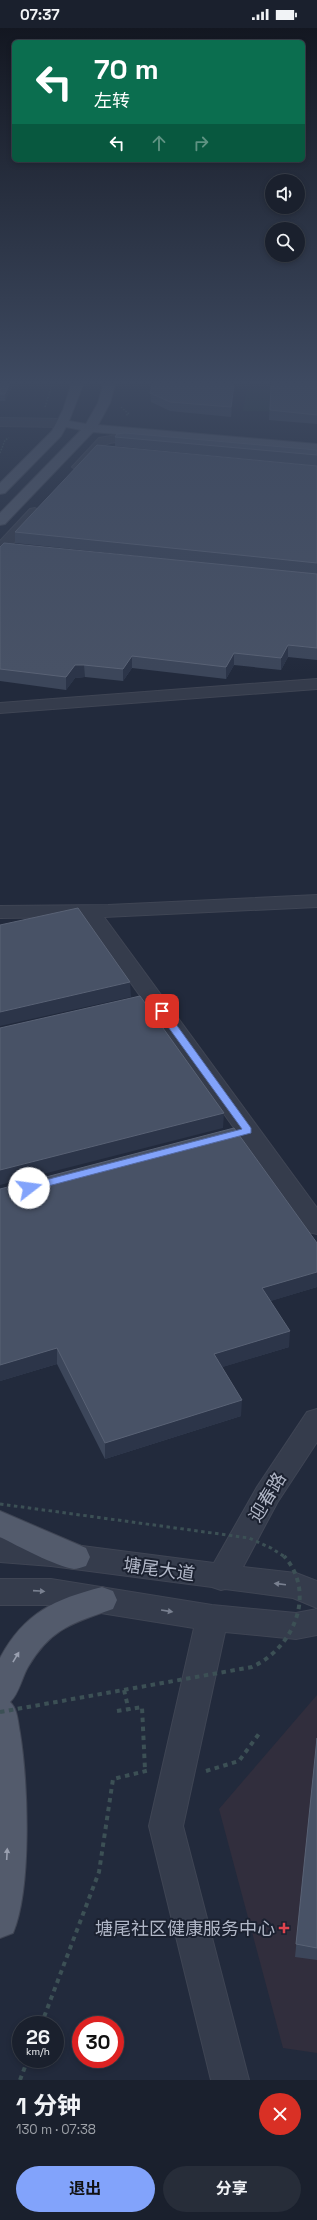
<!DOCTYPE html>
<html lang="zh">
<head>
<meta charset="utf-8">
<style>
	:root { --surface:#1a202d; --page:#272d39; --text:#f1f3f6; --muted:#9fa3aa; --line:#383e49; --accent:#82a3fb }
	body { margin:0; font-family:"Space Grotesk","Noto Sans SC",sans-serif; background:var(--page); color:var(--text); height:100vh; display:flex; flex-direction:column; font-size:15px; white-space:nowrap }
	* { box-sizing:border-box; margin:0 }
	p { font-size:13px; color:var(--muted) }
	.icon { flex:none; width:22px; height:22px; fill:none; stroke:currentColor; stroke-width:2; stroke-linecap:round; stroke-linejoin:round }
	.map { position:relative; height:2052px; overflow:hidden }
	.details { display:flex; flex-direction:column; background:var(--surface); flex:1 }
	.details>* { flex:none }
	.guide { position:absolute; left:12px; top:12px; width:293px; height:122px; border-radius:6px; box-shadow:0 2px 6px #0003,0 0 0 1px var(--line); background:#0b6e4f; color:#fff; overflow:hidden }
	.buttons { position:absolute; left:265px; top:146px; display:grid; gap:8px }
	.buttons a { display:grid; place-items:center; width:40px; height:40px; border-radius:50%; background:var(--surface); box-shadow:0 2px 6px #0003,0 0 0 1px var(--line); font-size:20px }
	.speed { position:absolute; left:12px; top:1988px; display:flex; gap:8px; font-size:20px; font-weight:700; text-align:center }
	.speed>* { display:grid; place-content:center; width:52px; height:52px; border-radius:50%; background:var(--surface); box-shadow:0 2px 6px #0003,0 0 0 1px var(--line); line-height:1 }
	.speed small { font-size:10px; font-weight:400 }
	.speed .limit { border:6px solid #d22; background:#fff; color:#111 }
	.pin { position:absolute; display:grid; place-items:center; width:34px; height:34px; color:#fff; margin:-17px; border-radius:8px; box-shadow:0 2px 6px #0006 }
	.me { position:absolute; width:44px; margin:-22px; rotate:75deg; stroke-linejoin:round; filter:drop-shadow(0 0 3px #0008) }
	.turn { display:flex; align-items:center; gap:14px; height:84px; padding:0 16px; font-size:18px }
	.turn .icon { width:52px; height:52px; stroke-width:2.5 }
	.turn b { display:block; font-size:28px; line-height:34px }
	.lanes { display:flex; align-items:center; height:38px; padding:0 16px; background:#0003; justify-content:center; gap:20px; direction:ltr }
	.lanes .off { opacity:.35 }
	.round { display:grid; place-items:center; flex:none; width:42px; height:42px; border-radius:21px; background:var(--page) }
	.summary { display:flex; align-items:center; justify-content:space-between; height:68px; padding:0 16px }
	h1 { font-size:24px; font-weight:700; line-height:30px }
	.primary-button { display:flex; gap:8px; margin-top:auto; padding:8px 16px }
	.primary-button a { flex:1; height:46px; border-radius:24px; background:var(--accent); color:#111; font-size:16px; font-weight:700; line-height:46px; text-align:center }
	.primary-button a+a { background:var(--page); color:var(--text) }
	.status { display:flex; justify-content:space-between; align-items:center; height:28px; padding:0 20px; background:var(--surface); direction:ltr }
	.status svg { height:11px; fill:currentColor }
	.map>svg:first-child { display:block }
	.medical { fill:#312e3d }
	.green { fill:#24373d }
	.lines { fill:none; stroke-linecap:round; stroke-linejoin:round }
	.minor-casing { stroke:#3f4554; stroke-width:2 }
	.major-casing { stroke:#3f4554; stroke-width:2 }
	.path-far1 { stroke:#3c5055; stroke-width:1.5; stroke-dasharray:1.5 1.5; stroke-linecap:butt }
	.path { stroke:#3c5055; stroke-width:4; stroke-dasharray:4.5 4.5; stroke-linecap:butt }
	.minor { fill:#353c4c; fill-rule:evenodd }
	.major { fill:#535b6c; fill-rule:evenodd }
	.path-bridge-far1 { stroke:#3c5055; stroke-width:3; stroke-dasharray:3.5 3.5; stroke-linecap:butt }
	.path-bridge { stroke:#3c5055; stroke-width:4; stroke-dasharray:4.5 4.5; stroke-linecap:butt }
	.wall { fill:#3c465a }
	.shaded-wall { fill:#2c3549 }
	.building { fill:#485266; stroke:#596275 }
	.oneway { fill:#798090 }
	.oneway2 { fill:#9aa0b0 }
	.route { fill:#82a3fb; stroke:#546aa3 }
	.health-dot { fill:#e0444e; stroke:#1b2130; stroke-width:1.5 }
	.labels { text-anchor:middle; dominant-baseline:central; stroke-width:4; stroke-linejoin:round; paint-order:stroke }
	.near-street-label { font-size:18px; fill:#b1b7c7; stroke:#1b2130 }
	.near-poi-label { font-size:18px; fill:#b1b7c7; stroke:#1b2130; text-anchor:end }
</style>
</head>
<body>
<div class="status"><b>07:37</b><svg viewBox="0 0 49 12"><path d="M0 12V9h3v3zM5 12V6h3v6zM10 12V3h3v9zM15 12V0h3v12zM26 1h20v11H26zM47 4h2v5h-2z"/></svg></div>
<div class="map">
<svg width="317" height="2052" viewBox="0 0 317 2052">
	<rect width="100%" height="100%" fill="#222a3c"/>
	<path class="medical" d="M 317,1667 L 317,2025 L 283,2020 L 219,1781 Z"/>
	<path class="green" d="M 247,360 L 317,362 L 317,385 L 243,383 Z"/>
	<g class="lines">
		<g class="minor-casing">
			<path id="minor" d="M 0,390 L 62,391 L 68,395 L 62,399 L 0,398 Z
				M 128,405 L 144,406 L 150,410 C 145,417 117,411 107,416 C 98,421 89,434 82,442 L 78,443 L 72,439 L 99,410 Z
				M 35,480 L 42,484 L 40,487 L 5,524 L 0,525 L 0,513 L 30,481 Z
				M 317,651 L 317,661 L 0,685 L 0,675 Z
				M 317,867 L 317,879 L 104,889 L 317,1180 L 317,1206 L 308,1204 L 84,889 L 0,890 L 0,878 L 108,877 Z
				M 317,1381 L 317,1414 L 277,1475 L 243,1539 L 296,1545 L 317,1553 L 317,1580 L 293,1570 L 225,1561 L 221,1562 L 212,1559 L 51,1538 L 0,1534 L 0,1510 L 51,1514 L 214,1535 L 257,1459 L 307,1384 Z
				M 0,1551 L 51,1551 L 212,1577 L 296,1585 L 317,1581 L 317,1607 L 296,1611 L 225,1604 L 183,1798 L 249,2052 L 211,2052 L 149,1798 L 194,1600 L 51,1577 L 0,1577 Z"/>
		</g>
		<g class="major-casing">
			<path id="major" d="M 71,357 L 83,357 L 69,393 L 86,396 L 98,375 L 103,357 L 115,357 L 110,375 L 98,397 L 317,416 L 317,424 L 93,404 L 5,496 L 0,497 L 0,485 L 81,402 L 66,399 L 61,408 L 5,465 L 0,466 L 0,455 L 52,403 L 63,382 Z
				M 0,1483 L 86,1520 L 90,1529 L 86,1538 C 82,1539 77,1541 74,1541 C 55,1538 18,1518 0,1509 Z
				M 102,1559 L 113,1563 L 117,1572 L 113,1581 C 73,1595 51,1600 28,1639 C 22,1649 19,1666 10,1674 C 18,1681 18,1696 20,1705 C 28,1755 32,1860 13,1905 L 0,1910 L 0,1630 C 24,1585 55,1571 102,1559 Z"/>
		</g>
		<path class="path-far1" d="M 45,379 L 52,357
			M 121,379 L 129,386 L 126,387
			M 0,425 L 5,412 L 9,410"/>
		<path class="path" d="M 117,1683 L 142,1679 L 145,1742
			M 206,1743 L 239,1733 L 261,1703
			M 41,1997 L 99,1844 L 113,1751 L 150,1742
			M 20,2052 L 28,2031"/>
		<use href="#minor" class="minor"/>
		<use href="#major" class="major"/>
		<path class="path-bridge-far1" d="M 0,1476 L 249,1510 L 271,1520 L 285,1529"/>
		<path class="path-bridge" d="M 124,1662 L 129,1683
			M 0,1684 L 252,1639 C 294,1620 317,1565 284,1528"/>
	</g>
	<path class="wall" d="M 0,357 L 13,357 L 5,373 L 0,373 Z
		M 234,357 L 231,389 L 170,383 L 151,374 L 150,365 Z
		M 271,357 L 317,357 L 317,396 L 269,392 Z
		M 115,409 L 317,422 L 317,438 L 115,418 Z
		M 317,438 L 317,632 L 288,629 L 281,642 L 234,637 L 226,651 L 132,640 L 123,653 L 85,649 L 75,650 L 66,662 L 0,653 L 0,519 L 174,532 L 15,515 L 15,504 Z
		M 0,1161 L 317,1259 L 270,1273 L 289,1319 L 222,1339 L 241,1388 L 105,1431 L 57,1336 L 0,1353 Z
		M 317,1710 L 317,1932 L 295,1929 Z"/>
	<path class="shaded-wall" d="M 9,357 L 13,357 L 5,373 L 5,366 Z
		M 234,357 L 231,389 L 231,379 Z
		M 288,617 L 288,629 L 281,642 L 281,630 Z
		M 234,625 L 234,637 L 226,651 L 226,639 Z
		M 132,628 L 132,640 L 123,653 L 123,641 Z
		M 75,637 L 84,637 L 85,649 L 75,650 L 66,662 L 66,649 Z
		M 130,954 L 131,969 L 0,998 L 0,984 Z
		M 224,1085 L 223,1100 L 0,1157 L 0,1142 Z
		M 317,1244 L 317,1259 L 261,1276 L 262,1260 Z
		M 290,1303 L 289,1319 L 213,1342 L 214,1326 Z
		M 57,1320 L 57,1336 L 0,1353 L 0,1337 Z
		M 242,1372 L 241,1388 L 105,1431 L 105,1415 Z"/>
	<path class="building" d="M 0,357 L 9,357 L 5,366 L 0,366 Z
		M 152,357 L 234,357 L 231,379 L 170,374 L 150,365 Z
		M 271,357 L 317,357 L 317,387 L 270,382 Z
		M 125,405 L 317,422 L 317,427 L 115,409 L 117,406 Z
		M 97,417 L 317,438 L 317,535 L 15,504 Z
		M 4,515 L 317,546 L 317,620 L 288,617 L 281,630 L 234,625 L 226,639 L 132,628 L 123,641 L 84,637 L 75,637 L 66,649 L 0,641 L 0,519 Z
		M 78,880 L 130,954 L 0,984 L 0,897 Z
		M 140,968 L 224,1085 L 0,1142 L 0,1000 Z
		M 234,1100 L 317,1215 L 317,1244 L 262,1260 L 290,1303 L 214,1326 L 242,1372 L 105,1415 L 57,1320 L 0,1337 L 0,1161 Z
		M 317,1710 L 317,1920 L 296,1916 Z"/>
	<defs><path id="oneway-solid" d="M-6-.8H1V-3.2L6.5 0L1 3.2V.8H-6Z"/></defs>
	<g class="oneway">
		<use href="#oneway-solid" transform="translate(280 1556) rotate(-173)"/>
		<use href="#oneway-solid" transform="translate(39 1563) rotate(4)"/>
		<use href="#oneway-solid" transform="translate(167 1583) rotate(9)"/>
	</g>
	<g class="oneway2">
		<use href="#oneway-solid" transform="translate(16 1629) rotate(-59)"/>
		<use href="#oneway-solid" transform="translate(7 1826) rotate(-87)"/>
	</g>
	<linearGradient id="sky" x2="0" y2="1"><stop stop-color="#131721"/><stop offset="0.55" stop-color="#3e4a61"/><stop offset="1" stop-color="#3e4a61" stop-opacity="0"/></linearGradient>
	<rect width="317" height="644" fill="url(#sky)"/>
	<path class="route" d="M 158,981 L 165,981 L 251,1100 L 251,1105 L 29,1163 L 26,1162 L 26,1157 L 242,1101 L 158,985 Z"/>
	<path class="health-dot" d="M282 1894h4v4h4v4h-4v4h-4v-4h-4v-4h4z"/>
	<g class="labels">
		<g class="near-street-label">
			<text transform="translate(267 1469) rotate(-59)">迎春路</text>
			<text transform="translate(159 1541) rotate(8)">塘尾大道</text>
		</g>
		<g class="near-poi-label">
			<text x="275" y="1900">塘尾社区健康服务中心</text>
		</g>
	</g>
</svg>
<div class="buttons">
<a><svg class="icon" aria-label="sound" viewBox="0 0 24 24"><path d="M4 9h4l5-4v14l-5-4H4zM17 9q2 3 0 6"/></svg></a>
<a><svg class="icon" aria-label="search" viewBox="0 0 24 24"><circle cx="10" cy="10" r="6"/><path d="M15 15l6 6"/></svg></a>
</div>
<div class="speed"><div>26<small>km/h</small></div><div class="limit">30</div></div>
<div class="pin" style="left:162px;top:983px;background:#d93025"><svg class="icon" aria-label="arrive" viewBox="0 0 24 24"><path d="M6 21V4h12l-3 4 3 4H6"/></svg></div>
<svg class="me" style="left:29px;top:1160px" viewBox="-20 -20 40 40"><circle r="19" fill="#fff"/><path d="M0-13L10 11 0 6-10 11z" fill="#82a3fb"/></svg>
<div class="guide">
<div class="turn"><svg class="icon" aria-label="left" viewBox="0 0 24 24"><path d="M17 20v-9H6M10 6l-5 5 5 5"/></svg><div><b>70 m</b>左转</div></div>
<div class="lanes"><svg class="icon" aria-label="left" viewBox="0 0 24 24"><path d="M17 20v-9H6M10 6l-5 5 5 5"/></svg><svg class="icon off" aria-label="ahead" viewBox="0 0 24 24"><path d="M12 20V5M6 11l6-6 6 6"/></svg><svg class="icon off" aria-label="right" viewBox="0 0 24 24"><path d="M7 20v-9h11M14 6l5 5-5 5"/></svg></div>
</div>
</div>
<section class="details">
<div class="summary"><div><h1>1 分钟</h1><p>130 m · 07:38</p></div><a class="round" style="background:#d93025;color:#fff"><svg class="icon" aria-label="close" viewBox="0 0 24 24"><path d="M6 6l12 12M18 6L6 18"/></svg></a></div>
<div class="primary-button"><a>退出</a><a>分享</a></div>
</section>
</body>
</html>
